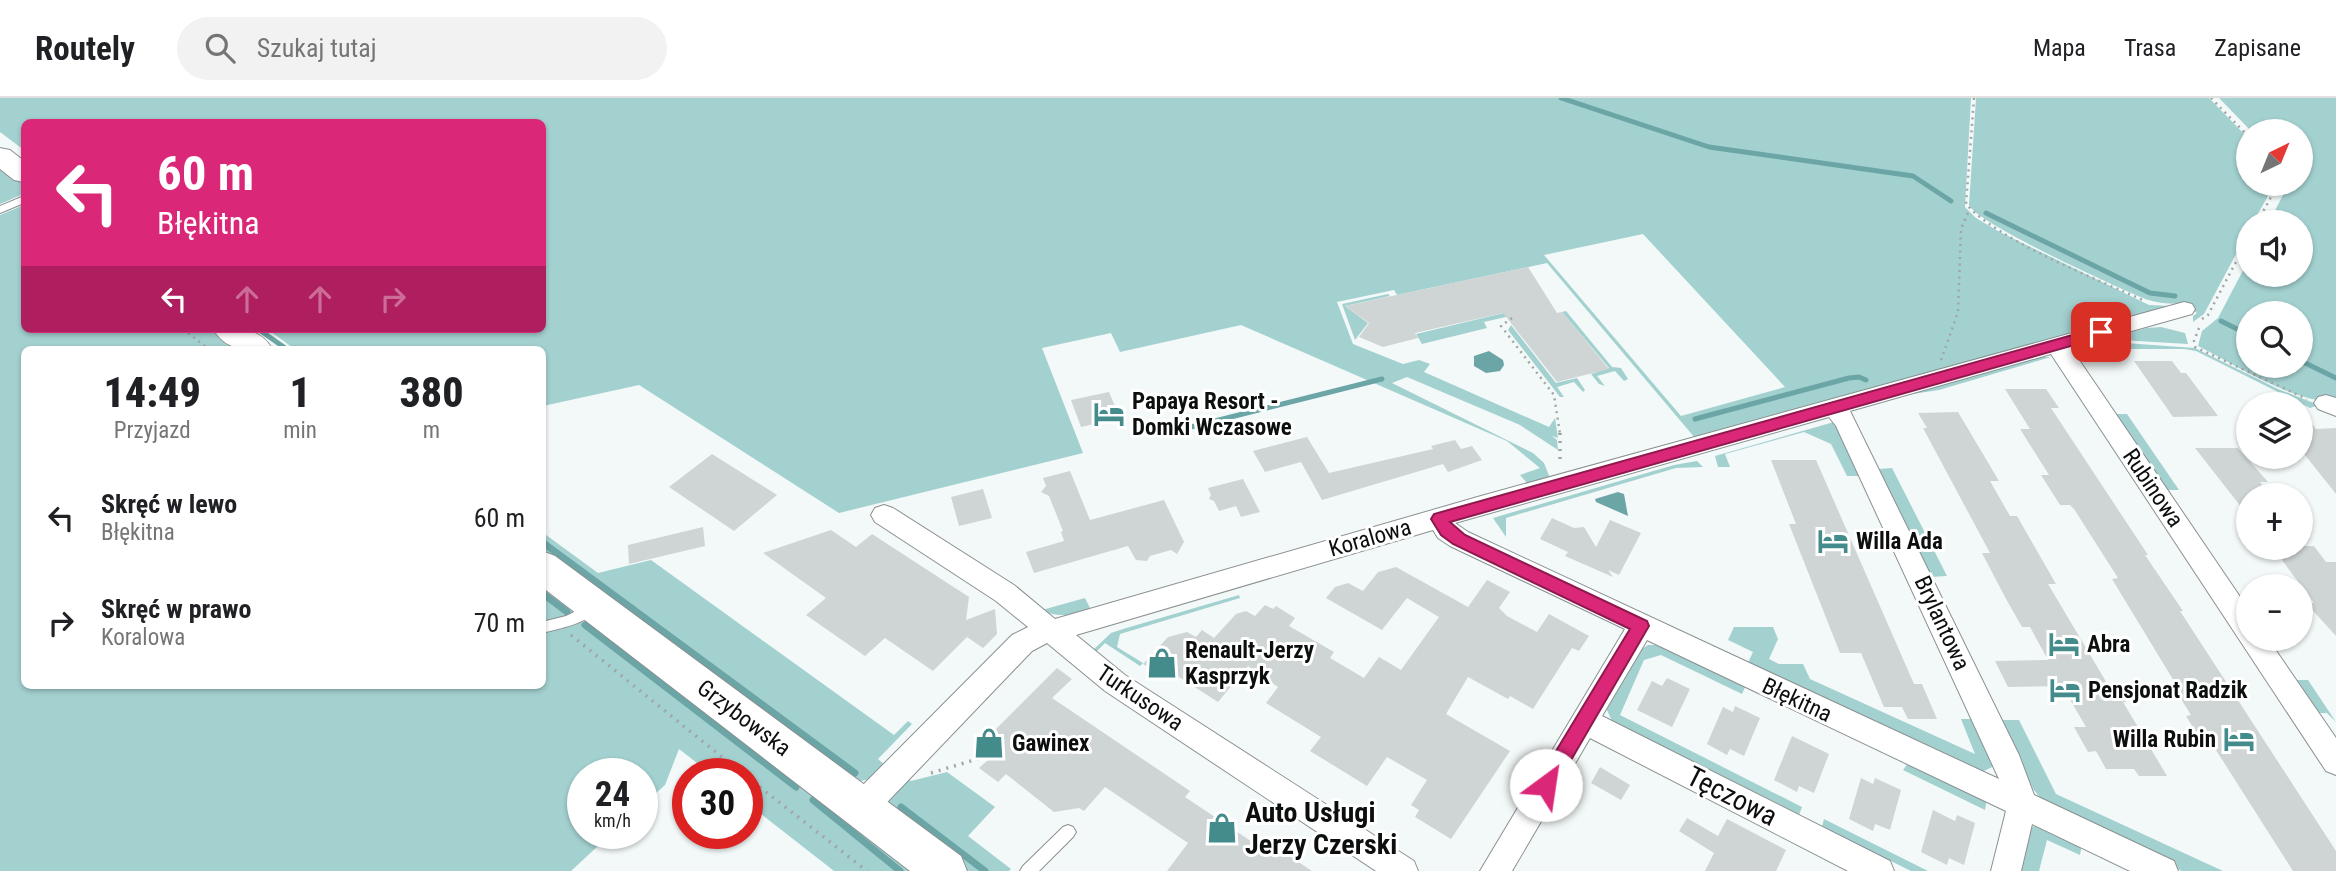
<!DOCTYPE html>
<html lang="pl">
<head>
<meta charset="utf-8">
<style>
	:root { --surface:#fff; --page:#f2f2f2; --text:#202124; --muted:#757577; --line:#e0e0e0 }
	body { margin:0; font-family:"Roboto Condensed",sans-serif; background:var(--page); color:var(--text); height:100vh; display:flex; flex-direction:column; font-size:26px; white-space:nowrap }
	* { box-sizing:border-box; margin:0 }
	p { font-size:23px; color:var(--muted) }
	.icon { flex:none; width:38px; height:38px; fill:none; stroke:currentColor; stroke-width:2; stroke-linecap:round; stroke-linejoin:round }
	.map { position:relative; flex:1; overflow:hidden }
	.details { position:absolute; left:21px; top:248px; width:525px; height:343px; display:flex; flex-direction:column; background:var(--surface); border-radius:10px; box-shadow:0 2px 5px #0004 }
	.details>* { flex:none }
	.top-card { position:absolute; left:21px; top:21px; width:525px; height:214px; border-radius:10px; box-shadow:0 2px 5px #0004; background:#db2777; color:#fff; overflow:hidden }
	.needle { width:46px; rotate:43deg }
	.controls { position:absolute; left:2236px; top:21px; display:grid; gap:14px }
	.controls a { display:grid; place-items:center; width:77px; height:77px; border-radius:50%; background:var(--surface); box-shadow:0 2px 5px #0004; font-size:35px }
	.speed { position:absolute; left:567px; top:660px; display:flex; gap:14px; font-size:35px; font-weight:700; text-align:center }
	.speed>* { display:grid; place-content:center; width:91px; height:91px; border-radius:50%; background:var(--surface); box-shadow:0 2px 5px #0004; line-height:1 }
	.speed small { font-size:18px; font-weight:400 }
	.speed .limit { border:10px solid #d22; background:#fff; color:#111 }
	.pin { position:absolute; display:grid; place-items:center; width:60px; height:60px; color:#fff; margin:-30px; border-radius:14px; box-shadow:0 4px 10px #0006 }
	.me { position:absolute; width:77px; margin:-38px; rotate:31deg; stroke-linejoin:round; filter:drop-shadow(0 0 5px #0008) }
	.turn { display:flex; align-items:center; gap:24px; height:147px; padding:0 21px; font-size:32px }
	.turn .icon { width:91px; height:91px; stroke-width:2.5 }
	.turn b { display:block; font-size:49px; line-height:60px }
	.lanes { display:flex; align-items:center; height:66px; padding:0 21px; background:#0003; justify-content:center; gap:35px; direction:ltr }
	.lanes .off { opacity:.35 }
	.eta { display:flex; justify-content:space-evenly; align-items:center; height:119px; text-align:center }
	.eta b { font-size:42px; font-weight:800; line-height:49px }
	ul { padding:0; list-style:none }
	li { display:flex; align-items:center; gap:21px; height:105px; padding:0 21px }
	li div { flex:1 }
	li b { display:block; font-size:26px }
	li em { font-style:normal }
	header { display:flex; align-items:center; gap:42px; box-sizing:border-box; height:98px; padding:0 35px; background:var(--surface); border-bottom:2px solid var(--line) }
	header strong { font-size:33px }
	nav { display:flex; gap:38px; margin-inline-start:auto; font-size:24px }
	.search { width:490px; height:63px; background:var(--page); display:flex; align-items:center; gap:18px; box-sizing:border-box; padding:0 24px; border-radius:38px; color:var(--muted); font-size:26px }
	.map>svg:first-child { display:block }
	.green { fill:#a3d1d0; fill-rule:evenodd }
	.water { fill:#6ca5a5 }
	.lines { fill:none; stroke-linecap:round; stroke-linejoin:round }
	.stream-far1 { stroke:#6ca5a5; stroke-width:5 }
	.stream { stroke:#6ca5a5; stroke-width:7 }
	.building { fill:#cfd4d4 }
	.lane-casing { stroke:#8b9090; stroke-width:2 }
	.street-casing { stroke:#8b9090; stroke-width:2 }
	.secondary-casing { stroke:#8b9090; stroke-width:2 }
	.path-far1 { stroke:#a1a6a5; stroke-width:2.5; stroke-dasharray:2 4.5; stroke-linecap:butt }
	.path { stroke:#a1a6a5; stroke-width:3.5; stroke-dasharray:2 6; stroke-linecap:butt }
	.lane { fill:#fff; fill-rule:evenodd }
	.street { fill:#fff; fill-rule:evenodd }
	.secondary { fill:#fff; fill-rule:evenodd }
	.route { fill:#db2777; stroke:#8e194d; stroke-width:2 }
	.labels { text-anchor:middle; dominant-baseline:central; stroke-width:6; stroke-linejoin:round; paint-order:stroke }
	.poi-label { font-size:23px; font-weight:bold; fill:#0d0e0e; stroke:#fff; text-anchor:start }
	.street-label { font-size:23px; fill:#0d0e0e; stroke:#fff }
	.near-street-label { font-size:28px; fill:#0d0e0e; stroke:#fff }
	.near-poi-label { font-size:28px; font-weight:bold; fill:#0d0e0e; stroke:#fff; text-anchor:start }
</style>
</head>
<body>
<header>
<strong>Routely</strong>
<div class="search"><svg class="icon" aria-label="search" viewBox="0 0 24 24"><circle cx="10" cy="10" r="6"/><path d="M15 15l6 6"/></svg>Szukaj tutaj</div>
<nav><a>Mapa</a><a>Trasa</a><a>Zapisane</a></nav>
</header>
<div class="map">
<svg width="2336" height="773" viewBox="0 0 2336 773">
	<rect width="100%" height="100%" fill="#f3f9f8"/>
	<path class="green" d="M 0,0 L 1971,0 L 1965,109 L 1976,120 L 1998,133 L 2149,207 L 2171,208 L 1695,340 L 1547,165 L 1397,197 L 1394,192 L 1337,204 L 1353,246 L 1403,266 L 1419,262 L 1430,266 L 1424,274 L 1549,329 L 1555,320 L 1558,340 L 1552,338 L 1557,342 L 1558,352 L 1520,327 L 1407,279 L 1392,285 L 1533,355 L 1544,365 L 1550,380 L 1528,386 L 1520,377 L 1540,370 L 1507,343 L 1241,227 L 1120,254 L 1111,235 L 1042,250 L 1083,355 L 839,415 L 639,287 L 543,308 L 542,252 L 296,252 L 267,231 L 542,231 L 542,24 L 24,24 L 24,52 L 0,34 ZM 1643,136 L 1785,289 L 1681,318 L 1544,157 Z
		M 1976,0 L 2209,0 L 2249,41 L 2249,86 L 2270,86 L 2267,100 L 2253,124 L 2249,124 L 2249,132 L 2204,216 L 2193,224 L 2193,218 L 2197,215 L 2180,205 C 2171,207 2152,204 2143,200 C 2118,190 1976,125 1969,107 Z
		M 2219,0 L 2336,0 L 2336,304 C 2294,305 2236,267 2198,248 L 2202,233 L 2218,220 L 2249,161 L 2249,177 L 2301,177 L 2301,124 L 2269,124 L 2283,97 L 2283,86 L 2301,86 L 2301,33 L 2251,33 ZM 2249,215 L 2301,215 L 2301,268 L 2249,268 Z
		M 0,68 L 24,86 L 21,97 L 0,106 Z
		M 24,107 L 24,231 L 214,231 L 242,252 L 24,252 L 24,588 L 542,588 L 543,535 L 582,524 L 597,523 L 924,773 L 834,773 L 747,705 L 747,676 L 710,675 L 679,651 L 665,687 L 642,708 L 642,676 L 583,676 L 583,735 L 612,735 L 571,773 L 0,773 L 0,117 Z
		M 1388,196 L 1390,198 L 1345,208 L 1368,225 L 1355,242 L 1342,206 Z
		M 1566,213 L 1612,269 L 1621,270 L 1628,281 L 1624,283 L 1615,273 L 1597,278 L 1605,288 L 1599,286 L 1591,276 L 1609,270 L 1562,214 Z
		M 1508,214 L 1510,218 L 1484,224 L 1487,230 L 1422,246 L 1416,236 Z
		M 1511,227 L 1556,285 L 1577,280 L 1585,292 L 1583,294 L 1574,284 L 1557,289 L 1564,299 L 1560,299 L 1508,232 Z
		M 2161,229 L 2185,235 L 2188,246 L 2104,241 L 2147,230 Z
		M 2111,244 L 2195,250 L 2278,291 L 2319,307 L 2310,310 L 2196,253 L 2184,251 L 2095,251 L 2091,261 L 2074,261 L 2072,258 L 2084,250 Z
		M 2041,259 L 2051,259 L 1939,292 L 1906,297 Z
		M 2111,316 L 2127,316 L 2179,392 L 2162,392 Z
		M 1834,324 L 1862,378 L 1847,378 L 1831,346 L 1804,334 L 1725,356 L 1730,369 L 1718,369 L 1715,358 Z
		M 1697,363 L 1703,369 L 1676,370 L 1506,420 L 1506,439 L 1493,420 L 1674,367 Z
		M 1892,370 L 1947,478 L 1930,479 L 1878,371 Z
		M 542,434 L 598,475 L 651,462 L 894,637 L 908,623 L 912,626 L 878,661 L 886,668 L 870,681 L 856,684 L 543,454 Z
		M 542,481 L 575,513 L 564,521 L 542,527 Z
		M 1239,497 L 1240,500 L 1120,536 L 1117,549 L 1143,565 L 1140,568 L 1105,545 L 1094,556 L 1091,554 L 1111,535 L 1123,531 Z
		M 1085,500 L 1091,512 C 1073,516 1059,521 1042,512 Z
		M 1734,529 L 1773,529 L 1778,541 L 1769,561 L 1779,566 L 1803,566 L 1810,581 L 1975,656 L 1961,621 L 1974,621 L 1994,668 L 1980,675 L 1746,569 L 1753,554 L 1728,542 Z
		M 1648,547 L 1658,547 L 1746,587 L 1742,596 L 1661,557 L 1644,562 L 1620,617 L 1802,709 L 1799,717 L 1613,625 L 1606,610 L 1639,553 Z
		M 2291,582 L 2308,582 L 2336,624 L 2327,615 L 2313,615 Z
		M 2000,622 L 2019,622 L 2056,696 L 2223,773 L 2182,773 L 2062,717 L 2043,703 L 2033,691 Z
		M 1909,664 L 1987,701 L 1985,712 L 1903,672 Z
		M 947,674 L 995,709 L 968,738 L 1011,771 L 1009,773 L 967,773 L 897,721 L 888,705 L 889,699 L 905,679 L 911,683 Z
		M 1824,721 L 1928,773 L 1911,773 L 1822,729 Z
		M 2038,727 L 2082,746 L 2080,757 L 2047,742 L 2039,773 L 2017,773 L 2029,730 Z"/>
	<path class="water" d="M 1489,253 L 1503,262 L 1504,267 L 1500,273 L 1486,275 L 1474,268 L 1474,258 Z
		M 1618,394 L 1624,396 L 1628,418 L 1596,404 L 1595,401 Z"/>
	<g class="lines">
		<path class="stream-far1" d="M 1561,0 L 1709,49 L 1913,78 L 1951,103
			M 1986,115 L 2150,195 L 2175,198
			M 2221,223 L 2249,237
			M 258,231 L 288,252
			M 2301,263 L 2336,280
			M 1695,321 L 1849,280 L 1859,279 L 1866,282
			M 1163,336 L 1382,281"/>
		<path class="stream" d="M 1163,336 L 1169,335
			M 542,444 L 855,675
			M 542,495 L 567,514
			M 585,527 L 796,689
			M 813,702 L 900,773
			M 901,709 L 985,773"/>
	</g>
	<path class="building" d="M 1528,169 L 1557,215 L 1562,214 L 1609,271 L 1557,284 L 1503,215 L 1415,235 L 1418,240 L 1383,249 L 1359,239 L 1369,225 L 1345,208 Z
		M 2134,263 L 2172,263 L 2181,275 L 2186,275 L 2218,318 L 2173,319 Z
		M 2005,291 L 2046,291 L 2059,310 L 2051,310 L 2148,457 L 2145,457 L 2183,513 L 2180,513 L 2336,753 L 2336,773 L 2293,773 L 2207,638 L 2199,639 L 2186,618 L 2191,617 L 2176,593 L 2180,593 L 2112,481 L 2118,480 L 2074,411 L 2070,407 L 2060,407 L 2041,377 L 2049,377 L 2020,331 L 2030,331 Z
		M 1109,294 L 1120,320 L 1081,329 L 1071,302 Z
		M 2301,313 L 2316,331 L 2336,330 L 2336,396 L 2301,352 Z
		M 1958,314 L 1999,383 L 1990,383 L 2010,418 L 2017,418 L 2056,486 L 2048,486 L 2108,587 L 2117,587 L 2126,604 L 2123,604 L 2167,678 L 2139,678 L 2134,671 L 2106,671 L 2096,653 L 2088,654 L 2074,629 L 2086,629 L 2062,588 L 2008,589 L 1995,563 L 2048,562 L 2030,529 L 2022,529 L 2005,499 L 1982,455 L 1990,455 L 1923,330 L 1927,330 L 1918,315 Z
		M 1307,339 L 1329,375 L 1433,351 L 1431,348 L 1455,342 L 1461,351 L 1472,348 L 1482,362 L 1448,374 L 1443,366 L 1322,402 L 1301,364 L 1265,374 L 1253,353 Z
		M 2195,350 L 2238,350 L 2268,384 L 2260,384 L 2270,397 L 2249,397 L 2249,419 Z
		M 712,356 L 777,397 L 734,433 L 669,389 Z
		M 1771,362 L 1816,362 L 1914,586 L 1922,586 L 1937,621 L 1908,621 L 1902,609 L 1884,609 L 1861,555 L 1840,555 L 1789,426 L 1796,426 Z
		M 1070,373 L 1090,422 L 1164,402 L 1184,444 L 1177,456 L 1171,452 L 1150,458 L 1147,463 L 1136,462 L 1128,448 L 1034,475 L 1026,454 L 1064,443 L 1061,434 L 1063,433 L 1049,398 L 1041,394 L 1046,388 L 1043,380 Z
		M 1243,381 L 1260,414 L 1241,419 L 1236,408 L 1219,413 L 1214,403 L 1209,401 L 1211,397 L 1208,390 Z
		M 983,391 L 992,420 L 959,428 L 951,399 Z
		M 1552,420 L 1574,430 L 1584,429 L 1596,449 L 1610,422 L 1641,435 L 1619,477 L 1608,472 L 1613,479 L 1565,458 L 1568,454 L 1540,441 Z
		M 703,429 L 705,448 L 629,466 L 628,447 Z
		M 831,432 L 856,449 L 872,436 L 969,499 L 966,522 L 995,511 L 997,536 L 983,550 L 967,539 L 933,573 L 885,540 L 865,558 L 806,517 L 826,500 L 763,455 Z
		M 2301,448 L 2314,448 L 2326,464 L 2336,464 L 2336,538 L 2306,505 L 2314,505 L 2273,450 Z
		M 1396,469 L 1468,509 L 1487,482 L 1510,494 L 1499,510 L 1507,518 L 1537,534 L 1549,516 L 1589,538 L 1579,553 L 1572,550 L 1533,611 L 1510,598 L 1508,601 L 1468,579 L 1446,616 L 1510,653 L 1451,741 L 1415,719 L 1419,712 L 1411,707 L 1427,682 L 1387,659 L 1367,688 L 1310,653 L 1321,639 L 1266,605 L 1278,589 L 1248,568 L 1218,604 L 1179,579 L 1167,581 L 1143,566 L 1168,539 L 1187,534 L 1196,539 L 1202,532 L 1214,540 L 1236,516 L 1246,513 L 1255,518 L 1265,507 L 1273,511 L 1276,508 L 1295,520 L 1289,528 L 1334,554 L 1330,560 L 1364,580 L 1379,559 L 1401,572 L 1439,519 L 1407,500 L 1382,532 L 1326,500 L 1335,489 L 1348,485 L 1363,493 L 1378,474 Z
		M 1057,570 L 1072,581 L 1052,600 L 1190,693 L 1185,699 L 1276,760 L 1282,753 L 1312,773 L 1167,773 L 1188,745 L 1105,689 L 1084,713 L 1079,710 L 1054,714 L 1006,676 L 998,684 L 979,670 L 988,662 L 975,652 Z
		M 1667,580 L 1690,591 L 1672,629 L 1637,612 L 1652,583 L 1662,588 Z
		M 1735,608 L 1760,620 L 1744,658 L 1730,651 L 1727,657 L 1707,646 L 1723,609 L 1733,614 Z
		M 1792,638 L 1829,656 L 1814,695 L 1799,688 L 1797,694 L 1774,682 Z
		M 1600,669 L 1630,687 L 1621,702 L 1591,685 Z
		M 1861,680 L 1873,686 L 1875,680 L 1901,692 L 1890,732 L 1875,726 L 1873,733 L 1849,721 Z
		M 1933,712 L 1955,723 L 1957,717 L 1975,725 L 1964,767 L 1949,760 L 1947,767 L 1921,754 Z
		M 1687,720 L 1718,738 L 1727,721 L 1786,752 L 1776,773 L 1705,773 L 1714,755 L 1679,733 Z"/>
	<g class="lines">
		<g class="lane-casing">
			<path id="lane" d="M 24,98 L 24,105 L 0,115 L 0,108 Z
				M 592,505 L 597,506 L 599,510 C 587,526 561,530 542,535 L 542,524 L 566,518 Z
				M 1068,727 L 1073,729 L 1076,734 L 1073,739 L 1039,773 L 1020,773 L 1023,768 L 1063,729 Z"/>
		</g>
		<g class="street-casing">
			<path id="street" d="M 2184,204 L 2192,206 L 2195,211 L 2192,216 L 2071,250 L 2249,512 L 2249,541 L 2268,541 L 2336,640 L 2336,677 L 2326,673 L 2051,256 L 1850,313 L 2019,657 L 2034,697 L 2174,763 L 2178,773 L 2130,773 L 2032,726 L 2021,773 L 1991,773 L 2006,713 L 1647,542 L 1602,618 L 1890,763 L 1894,773 L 1848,773 L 1590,640 L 1512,773 L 1480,773 L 1625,531 L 1450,448 L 1438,440 L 1433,432 L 1076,537 L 1125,577 L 1414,763 L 1418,773 L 1376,773 L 1105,593 L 1047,545 L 1032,553 L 872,720 L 861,724 L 850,720 L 846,710 L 850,700 L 1012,537 L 1028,529 L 996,503 L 875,424 L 871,417 L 875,410 L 884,407 L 893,410 L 1014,487 L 1055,521 L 1481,398 ZM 1829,319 L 1836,328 L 1999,681 L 1468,434 L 1455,425 Z
				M 2326,297 L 2336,300 L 2336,318 L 2318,311 L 2314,305 L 2318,299 Z"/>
		</g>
		<g class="secondary-casing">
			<path id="secondary" d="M 0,50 L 10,52 L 24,63 L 24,84 L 14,82 L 0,71 Z
				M 213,231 C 238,231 259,228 273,252 C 248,252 228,255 213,231 Z
				M 542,453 L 555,458 L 961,758 L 967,773 L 910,773 L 542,489 Z"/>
		</g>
		<path class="path-far1" d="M 1974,0 L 1966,106 C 2000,144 2097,181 2145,203
			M 2211,0 L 2249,39
			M 2257,124 L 2270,101 L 2274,86
			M 1512,220 L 1501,228 L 1554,297 L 1560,336
			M 2202,221 L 2208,217 L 2249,139
			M 2199,230 L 2194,243 L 2195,249 L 2307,301
			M 183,231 L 210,252
			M 1941,262 L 1958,214 L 1961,131 L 1969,112"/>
		<path class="path" d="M 1560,335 L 1560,365
			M 571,537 L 743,676
			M 931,675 L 984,659
			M 747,679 L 867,773"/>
		<use href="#lane" class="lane"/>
		<use href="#street" class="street"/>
		<use href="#secondary" class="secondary"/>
	</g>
	<path class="route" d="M 2101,229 L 2106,231 L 2106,238 L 1450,424 L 1465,437 L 1647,523 L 1649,528 L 1553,693 L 1546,696 L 1539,693 L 1536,687 L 1539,681 L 1630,531 L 1453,446 L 1441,437 L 1431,421 L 1434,416 Z"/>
	<defs>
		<g id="hotel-bare" transform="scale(2.415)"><path d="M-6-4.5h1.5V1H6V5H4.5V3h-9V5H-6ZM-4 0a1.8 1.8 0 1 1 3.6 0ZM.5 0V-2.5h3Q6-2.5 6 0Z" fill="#448b8b" stroke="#fff" stroke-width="2.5" paint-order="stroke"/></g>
		<g id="shop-bare" transform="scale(2.415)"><path d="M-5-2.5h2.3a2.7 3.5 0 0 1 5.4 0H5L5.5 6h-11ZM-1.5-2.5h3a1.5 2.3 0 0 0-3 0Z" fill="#448b8b" stroke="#fff" stroke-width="2.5" paint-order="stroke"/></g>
	</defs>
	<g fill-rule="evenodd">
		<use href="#hotel-bare" x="1109" y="316"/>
		<use href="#hotel-bare" x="1833" y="443"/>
		<use href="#hotel-bare" x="2064" y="546"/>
		<use href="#shop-bare" x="1162" y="565"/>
		<use href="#hotel-bare" x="2065" y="592"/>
		<use href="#hotel-bare" x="2239" y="641"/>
		<use href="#shop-bare" x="989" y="645"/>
		<use href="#shop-bare" x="1222" y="730"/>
	</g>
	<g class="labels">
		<g class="poi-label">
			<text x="1132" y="303">Papaya Resort -<tspan x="1132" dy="26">Domki Wczasowe</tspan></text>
			<text x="1856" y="443">Willa Ada</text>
			<text x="2087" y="546">Abra</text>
			<text x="1185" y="552">Renault-Jerzy<tspan x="1185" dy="26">Kasprzyk</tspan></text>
			<text x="2088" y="592">Pensjonat Radzik</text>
			<text x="2216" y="641" text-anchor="end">Willa Rubin</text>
			<text x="1012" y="645">Gawinex</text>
		</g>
		<g class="street-label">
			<text transform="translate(2153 390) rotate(56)">Rubinowa</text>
			<text transform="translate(1370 440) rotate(-16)">Koralowa</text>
			<text transform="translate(1942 525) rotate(65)">Brylantowa</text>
			<text transform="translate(1140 600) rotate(34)">Turkusowa</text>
			<text transform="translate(1797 602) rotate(25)">Błękitna</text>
			<text transform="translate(744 620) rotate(37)">Grzybowska</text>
		</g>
		<g class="near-street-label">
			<text transform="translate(1732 698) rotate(27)">Tęczowa</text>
		</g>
		<g class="near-poi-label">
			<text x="1245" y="714">Auto Usługi<tspan x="1245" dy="32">Jerzy Czerski</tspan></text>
		</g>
	</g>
</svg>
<div class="controls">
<a><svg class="needle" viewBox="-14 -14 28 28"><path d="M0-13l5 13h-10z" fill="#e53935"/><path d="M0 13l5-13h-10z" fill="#757577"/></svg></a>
<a><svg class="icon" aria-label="sound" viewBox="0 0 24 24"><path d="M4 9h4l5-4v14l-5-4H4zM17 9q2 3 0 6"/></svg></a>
<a><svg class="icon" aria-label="search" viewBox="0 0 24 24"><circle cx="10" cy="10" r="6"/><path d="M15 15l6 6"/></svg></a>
<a><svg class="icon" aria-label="layers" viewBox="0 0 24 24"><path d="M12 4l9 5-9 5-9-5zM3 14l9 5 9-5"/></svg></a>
<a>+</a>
<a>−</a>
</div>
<div class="speed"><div>24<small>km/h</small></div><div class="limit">30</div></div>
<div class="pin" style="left:2101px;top:234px;background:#d93025"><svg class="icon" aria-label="arrive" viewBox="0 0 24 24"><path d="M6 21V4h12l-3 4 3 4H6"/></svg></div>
<svg class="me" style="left:1546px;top:687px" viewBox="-20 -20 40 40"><circle r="19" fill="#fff"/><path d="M0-13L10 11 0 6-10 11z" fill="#db2777"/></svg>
<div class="top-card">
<div class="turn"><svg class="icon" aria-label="left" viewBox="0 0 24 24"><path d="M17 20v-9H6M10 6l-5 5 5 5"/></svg><div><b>60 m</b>Błękitna</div></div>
<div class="lanes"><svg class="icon" aria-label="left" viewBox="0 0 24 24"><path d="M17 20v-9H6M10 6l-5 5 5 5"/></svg><svg class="icon off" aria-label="ahead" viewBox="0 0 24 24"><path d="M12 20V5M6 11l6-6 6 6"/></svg><svg class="icon off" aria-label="ahead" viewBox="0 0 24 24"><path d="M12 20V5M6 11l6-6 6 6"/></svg><svg class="icon off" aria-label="right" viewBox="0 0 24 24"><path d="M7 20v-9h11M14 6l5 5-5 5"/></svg></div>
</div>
<section class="details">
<div class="eta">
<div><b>14:49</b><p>Przyjazd</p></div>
<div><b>1</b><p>min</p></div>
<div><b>380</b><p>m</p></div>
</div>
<ul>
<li><svg class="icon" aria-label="left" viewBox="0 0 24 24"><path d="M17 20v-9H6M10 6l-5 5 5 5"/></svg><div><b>Skręć w lewo</b><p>Błękitna</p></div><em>60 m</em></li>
<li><svg class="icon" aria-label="right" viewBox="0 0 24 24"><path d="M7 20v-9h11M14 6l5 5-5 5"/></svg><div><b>Skręć w prawo</b><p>Koralowa</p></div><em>70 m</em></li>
</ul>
</section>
</div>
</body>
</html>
